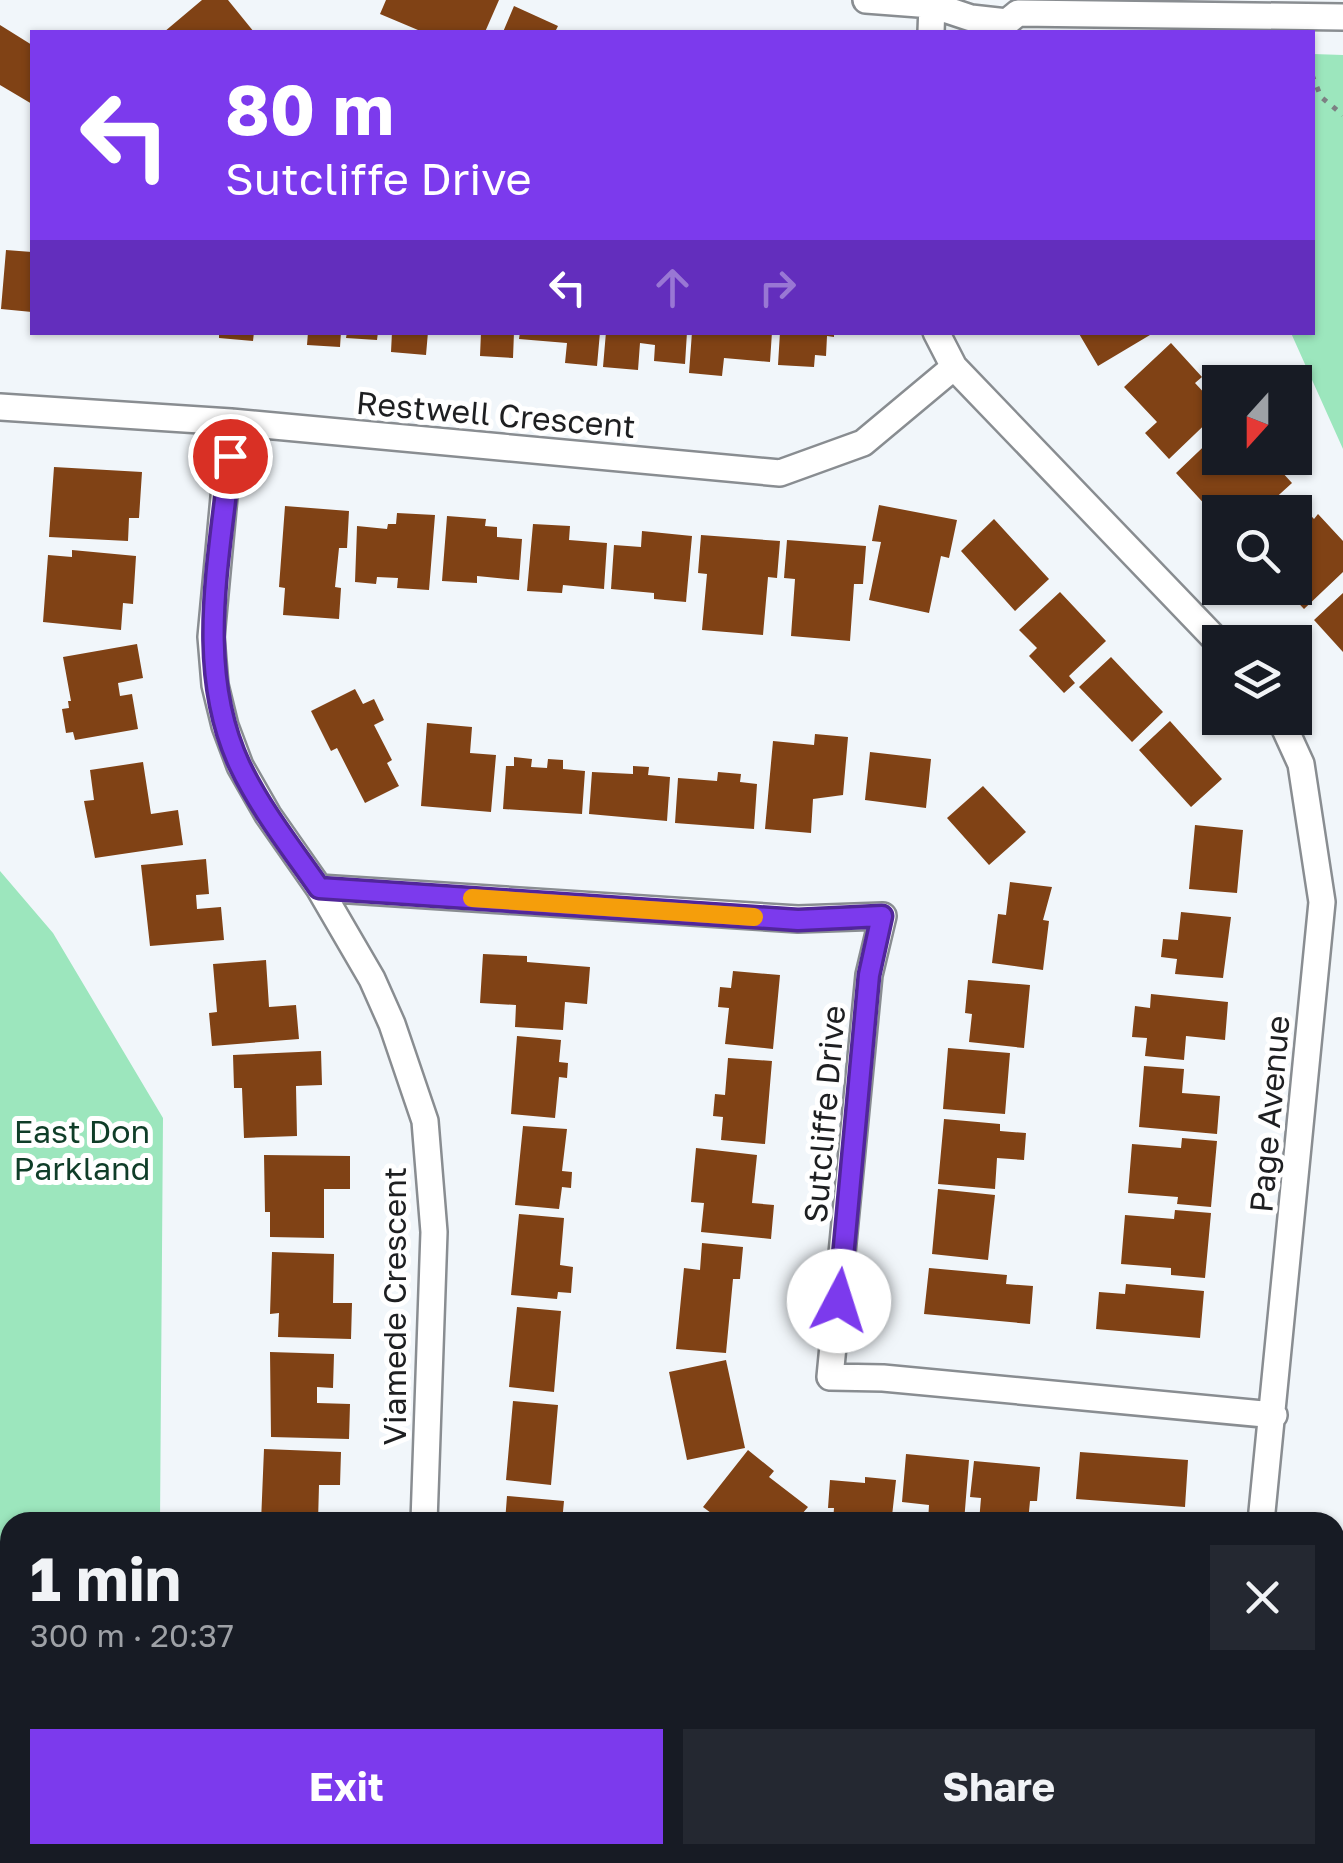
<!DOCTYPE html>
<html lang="en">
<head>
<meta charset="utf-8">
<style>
	:root { --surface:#171b24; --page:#242831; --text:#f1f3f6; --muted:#9ea1a6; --accent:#7c3aed }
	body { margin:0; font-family:"Golos Text",sans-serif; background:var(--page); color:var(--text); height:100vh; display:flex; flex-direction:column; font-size:38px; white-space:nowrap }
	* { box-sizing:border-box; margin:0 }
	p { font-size:32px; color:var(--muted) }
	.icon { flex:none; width:55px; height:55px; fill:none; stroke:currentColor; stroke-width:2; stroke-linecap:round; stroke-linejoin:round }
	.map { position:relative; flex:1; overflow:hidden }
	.drawer { position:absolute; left:0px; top:1512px; width:1345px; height:352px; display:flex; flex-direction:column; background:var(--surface); border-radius:30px 30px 0 0; box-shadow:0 2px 8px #0004 }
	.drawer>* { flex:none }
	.top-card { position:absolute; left:30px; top:30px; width:1285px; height:305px; border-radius:0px; box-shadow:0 2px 8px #0004; background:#7c3aed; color:#fff; overflow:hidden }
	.needle { width:65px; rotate:201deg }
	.tools { position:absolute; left:1202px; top:365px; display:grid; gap:20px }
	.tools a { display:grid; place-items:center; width:110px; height:110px; border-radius:0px; background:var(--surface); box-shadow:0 2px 8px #0004; font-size:50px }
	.pin { position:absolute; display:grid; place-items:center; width:85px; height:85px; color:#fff; margin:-42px; border:5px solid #fff; border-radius:50%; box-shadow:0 2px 10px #0007 }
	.me { position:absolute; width:110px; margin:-55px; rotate:5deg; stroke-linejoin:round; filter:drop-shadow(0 0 8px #0008) }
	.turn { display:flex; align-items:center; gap:35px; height:210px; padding:0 30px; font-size:45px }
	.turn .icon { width:130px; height:130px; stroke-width:2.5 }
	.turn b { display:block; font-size:70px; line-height:85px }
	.lanes { display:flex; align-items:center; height:95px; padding:0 30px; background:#0003; justify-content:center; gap:50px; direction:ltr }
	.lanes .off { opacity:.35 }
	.round { display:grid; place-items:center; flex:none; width:105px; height:105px; border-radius:0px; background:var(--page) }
	.overview { display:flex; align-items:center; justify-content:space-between; height:170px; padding:0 30px }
	h1 { font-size:60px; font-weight:700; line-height:75px }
	.button { display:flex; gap:20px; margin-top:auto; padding:20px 30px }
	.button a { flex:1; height:115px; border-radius:0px; background:var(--accent); color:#fff; font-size:40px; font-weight:700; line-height:115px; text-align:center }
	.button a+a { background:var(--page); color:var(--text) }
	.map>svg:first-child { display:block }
	.green { fill:#9ce6bd }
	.building { fill:#804215 }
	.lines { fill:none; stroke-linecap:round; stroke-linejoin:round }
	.street-casing { stroke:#898d91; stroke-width:30 }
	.path { stroke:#7d8083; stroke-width:5; stroke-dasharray:5 8; stroke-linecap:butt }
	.street { stroke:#fff; stroke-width:25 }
	.route-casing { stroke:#51269a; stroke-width:25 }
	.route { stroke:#7c3aed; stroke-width:18 }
	.slow { stroke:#f59e0b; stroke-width:18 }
	.labels { text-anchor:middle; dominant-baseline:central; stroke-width:10; stroke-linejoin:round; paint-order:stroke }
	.street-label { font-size:32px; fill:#1e1f21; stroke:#fff }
	.park-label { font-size:32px; fill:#0f3d28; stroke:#fff }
</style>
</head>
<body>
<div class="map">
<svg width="1343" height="1863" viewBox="0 0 1343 1863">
	<rect width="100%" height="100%" fill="#f1f6fa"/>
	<path class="green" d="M 1313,54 L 1343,55 L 1343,449 L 1291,333 L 1312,332 Z
		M 0,871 L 53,933 L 163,1118 L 160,1522 L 10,1522 L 10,1855 L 224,1855 L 226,1863 L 0,1863 Z"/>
	<path class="building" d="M 202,0 L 228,0 L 254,32 L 164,32 Z
		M 386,0 L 499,0 L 485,32 L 417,32 L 418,30 L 380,14 Z
		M 514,6 L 558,26 L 555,32 L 503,32 Z
		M 0,25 L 32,45 L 32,104 L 0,85 Z
		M 6,250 L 32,252 L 32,312 L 1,309 Z
		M 219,332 L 254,332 L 253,341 L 219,338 Z
		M 308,332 L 341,332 L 340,347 L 307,345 Z
		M 347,332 L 378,332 L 377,340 L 346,338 Z
		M 392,332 L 428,332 L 426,355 L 391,352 Z
		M 481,332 L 514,332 L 513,358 L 480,356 Z
		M 520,332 L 600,332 L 597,366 L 565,363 L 567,343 L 519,339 Z
		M 606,332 L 687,332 L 685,364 L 654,361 L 655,345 L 640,343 L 638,370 L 603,367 Z
		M 692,332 L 772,332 L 770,362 L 724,358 L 722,376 L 689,373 Z
		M 780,332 L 834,332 L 834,337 L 827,336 L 826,356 L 815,355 L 814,367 L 778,365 Z
		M 1078,332 L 1155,332 L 1098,366 Z
		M 1171,343 L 1202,377 L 1195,383 L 1220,410 L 1169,459 L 1145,433 L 1157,422 L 1124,387 Z
		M 1220,431 L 1220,458 L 1269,458 L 1292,483 L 1260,512 L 1220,512 L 1220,521 L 1176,473 Z
		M 54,467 L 142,472 L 139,518 L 129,518 L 128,541 L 49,537 Z
		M 1295,499 L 1314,519 L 1318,514 L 1343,541 L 1343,572 L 1304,609 L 1284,588 L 1295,588 L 1295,512 L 1280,512 Z
		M 879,505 L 957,520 L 949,558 L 941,556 L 929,613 L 869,600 L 881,542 L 872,541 Z
		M 285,506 L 349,511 L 347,548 L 339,548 L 335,587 L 341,588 L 339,619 L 283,615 L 285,588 L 279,587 Z
		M 397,513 L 435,515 L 429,590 L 397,588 L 398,578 L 377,577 L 376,584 L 355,582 L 357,526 L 387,529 L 388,524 L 396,524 Z
		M 447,516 L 486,519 L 485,526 L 497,527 L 497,537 L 522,539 L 519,580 L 477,576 L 477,583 L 442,581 Z
		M 994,519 L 1049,579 L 1015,611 L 961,551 Z
		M 533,524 L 570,526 L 569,540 L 607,543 L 604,589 L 563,585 L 562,593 L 527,591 Z
		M 642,531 L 692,536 L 686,602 L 654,599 L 654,593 L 611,589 L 614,545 L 641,547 Z
		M 701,535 L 780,541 L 777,578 L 768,577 L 763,635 L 702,630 L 707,574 L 698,573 Z
		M 787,540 L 866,546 L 863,584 L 854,584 L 850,641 L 791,636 L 795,579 L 784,578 Z
		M 72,550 L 136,556 L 133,604 L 123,603 L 121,630 L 43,622 L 48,555 L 72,557 Z
		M 1060,592 L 1106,641 L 1069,676 L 1075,683 L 1064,693 L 1029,656 L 1037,648 L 1019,630 Z
		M 1343,593 L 1343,652 L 1314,620 Z
		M 137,644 L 143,678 L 118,683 L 120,696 L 132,694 L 138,729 L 75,740 L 73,732 L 66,733 L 62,709 L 69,708 L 68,701 L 71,701 L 63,657 Z
		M 1111,657 L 1163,712 L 1132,742 L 1079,687 Z
		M 355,689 L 363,704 L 374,699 L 384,720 L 374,725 L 392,760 L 387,763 L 399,786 L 365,803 L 337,748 L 331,751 L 311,711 Z
		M 1170,721 L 1222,779 L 1191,807 L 1139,750 Z
		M 427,723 L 472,727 L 470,753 L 496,755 L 491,812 L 421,806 Z
		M 815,734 L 848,737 L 843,795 L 813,799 L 811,833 L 765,829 L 773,741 L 814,745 Z
		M 870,752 L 931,759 L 926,808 L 865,800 Z
		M 514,757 L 532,759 L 531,767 L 547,768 L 548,759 L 563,760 L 563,769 L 585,771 L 582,814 L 503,809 L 506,766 L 514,766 Z
		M 143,762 L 151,814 L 178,810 L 183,845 L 95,858 L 84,801 L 94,800 L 90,770 Z
		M 633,766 L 649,767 L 648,775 L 670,777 L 667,821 L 589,814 L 592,772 L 633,774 Z
		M 718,772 L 741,774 L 740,782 L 757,784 L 754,829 L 675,823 L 678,778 L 717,781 Z
		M 983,786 L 1026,832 L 989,865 L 947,818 Z
		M 1195,825 L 1243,830 L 1237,893 L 1189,889 Z
		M 206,859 L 209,894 L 196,895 L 197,909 L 221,907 L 224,940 L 150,946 L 141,865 Z
		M 1010,882 L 1052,887 L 1043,920 L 1049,921 L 1043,970 L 992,963 L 998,914 L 1006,915 Z
		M 1181,912 L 1231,917 L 1223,978 L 1175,974 L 1177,959 L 1161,957 L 1163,939 L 1178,940 Z
		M 483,954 L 527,956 L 527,962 L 590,967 L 587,1004 L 565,1002 L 563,1030 L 515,1027 L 516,1005 L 480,1003 Z
		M 266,960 L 269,1007 L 296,1005 L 299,1039 L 212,1046 L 209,1013 L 217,1012 L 213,964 Z
		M 733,971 L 780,975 L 773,1049 L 725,1044 L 729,1008 L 718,1007 L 720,987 L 731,988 Z
		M 968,980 L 1030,985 L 1024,1048 L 969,1042 L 972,1014 L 965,1013 Z
		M 1151,994 L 1228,1002 L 1225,1040 L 1186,1036 L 1184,1060 L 1145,1056 L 1147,1038 L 1132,1037 L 1135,1006 L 1150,1008 Z
		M 517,1036 L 561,1040 L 559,1062 L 568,1063 L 567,1078 L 559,1077 L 555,1118 L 511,1114 Z
		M 948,1048 L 1010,1053 L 1005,1114 L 943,1109 Z
		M 321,1051 L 322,1085 L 296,1086 L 297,1136 L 244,1138 L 242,1088 L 234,1088 L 233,1055 Z
		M 728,1058 L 772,1061 L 765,1144 L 721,1140 L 723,1117 L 713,1116 L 715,1094 L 725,1095 Z
		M 1144,1066 L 1184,1069 L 1182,1093 L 1220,1096 L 1217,1134 L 1139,1127 Z
		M 944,1119 L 1000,1124 L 1000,1131 L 1026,1133 L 1024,1160 L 997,1158 L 995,1189 L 938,1184 Z
		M 523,1126 L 567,1129 L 562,1171 L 572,1172 L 571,1188 L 562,1187 L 559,1209 L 515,1205 Z
		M 1182,1138 L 1217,1141 L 1211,1207 L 1177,1204 L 1178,1197 L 1128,1193 L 1132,1144 L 1181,1148 Z
		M 696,1148 L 757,1155 L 752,1203 L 774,1205 L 771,1239 L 701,1232 L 704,1203 L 691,1202 Z
		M 264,1155 L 350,1156 L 350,1189 L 324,1189 L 324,1238 L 270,1237 L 270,1212 L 265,1212 Z
		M 938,1189 L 995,1195 L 988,1260 L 932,1254 Z
		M 1175,1210 L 1211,1213 L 1205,1278 L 1171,1275 L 1171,1268 L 1121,1264 L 1125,1215 L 1174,1219 Z
		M 519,1214 L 564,1218 L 560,1265 L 573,1267 L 571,1293 L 558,1292 L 557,1299 L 511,1295 Z
		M 702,1243 L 743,1247 L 740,1279 L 733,1279 L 726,1353 L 676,1349 L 684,1268 L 700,1270 Z
		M 272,1252 L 334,1254 L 333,1303 L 352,1303 L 351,1339 L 278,1337 L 279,1313 L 270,1314 Z
		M 929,1268 L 1007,1275 L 1006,1284 L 1033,1286 L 1030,1324 L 924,1314 Z
		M 1126,1284 L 1204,1291 L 1200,1338 L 1096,1329 L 1099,1292 L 1125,1294 Z
		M 517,1307 L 561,1311 L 554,1392 L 509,1387 Z
		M 270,1352 L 334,1354 L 333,1388 L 317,1387 L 317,1403 L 350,1404 L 349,1439 L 271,1437 Z
		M 726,1360 L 745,1448 L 687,1460 L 669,1372 Z
		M 513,1401 L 558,1405 L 551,1485 L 506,1480 Z
		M 264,1449 L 341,1452 L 340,1485 L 319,1485 L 318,1522 L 261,1522 Z
		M 748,1450 L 774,1471 L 769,1477 L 808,1507 L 795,1522 L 723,1522 L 703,1507 Z
		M 1080,1452 L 1188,1460 L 1185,1507 L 1076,1499 Z
		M 906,1454 L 969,1460 L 964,1522 L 928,1522 L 929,1505 L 902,1502 Z
		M 974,1461 L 1040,1467 L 1037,1501 L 1030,1501 L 1028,1522 L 979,1522 L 981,1498 L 970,1497 Z
		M 865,1477 L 896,1480 L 892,1516 L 882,1515 L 882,1522 L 833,1522 L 834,1508 L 828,1508 L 830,1480 L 865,1483 Z
		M 507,1496 L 564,1501 L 562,1522 L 505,1522 Z
		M 1335,1629 L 1343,1630 L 1343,1653 L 1335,1653 Z
		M 1335,1658 L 1343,1658 L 1343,1726 L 1335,1725 Z
		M 1336,1730 L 1343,1731 L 1343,1792 L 1335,1792 Z
		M 244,1855 L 284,1855 L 264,1863 L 247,1863 Z"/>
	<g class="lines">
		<g class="street-casing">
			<path id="street" d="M 866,0 L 932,5 L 971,18 L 1007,22 L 1018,13 L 1343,17
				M 931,32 L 932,5
				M 936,332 L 954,367 L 1220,644
				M 0,407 L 231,422 L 780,473 L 863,443 L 954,367
				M 231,422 L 211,637 L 215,685 L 225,726 L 240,766 L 268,815 L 319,888 L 372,979 L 392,1024 L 425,1121 L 434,1232 L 424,1522
				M 319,888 L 798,919 L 883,916 L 869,975 L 830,1377 L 883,1378 L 1274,1415
				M 1261,1522 L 1322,902 L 1301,764 L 1280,718
				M 1222,1863 L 1223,1855"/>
		</g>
		<path class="path" d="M 1312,75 L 1321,97 L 1343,115"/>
		<use href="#street" class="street"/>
	</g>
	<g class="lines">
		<g class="route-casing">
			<path id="route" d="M 230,456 C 220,559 194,668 240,766 C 261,810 292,849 319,888 L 798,920 L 882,916 L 869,975 L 839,1301"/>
		</g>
		<use href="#route" class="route"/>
		<path class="slow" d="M 472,898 L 754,917"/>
	</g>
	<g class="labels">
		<g class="street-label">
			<text transform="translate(496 414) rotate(5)">Restwell Crescent</text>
			<text transform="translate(824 1114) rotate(-85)">Sutcliffe Drive</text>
			<text transform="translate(1269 1114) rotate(-85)">Page Avenue</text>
			<text transform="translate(394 1306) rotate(-90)">Viamede Crescent</text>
		</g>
		<g class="park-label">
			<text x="82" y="1131">East Don<tspan x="82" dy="37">Parkland</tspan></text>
		</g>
	</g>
</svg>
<div class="tools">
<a><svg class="needle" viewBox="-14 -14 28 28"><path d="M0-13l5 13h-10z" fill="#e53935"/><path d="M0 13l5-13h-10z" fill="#9ea1a6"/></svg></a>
<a><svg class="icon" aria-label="search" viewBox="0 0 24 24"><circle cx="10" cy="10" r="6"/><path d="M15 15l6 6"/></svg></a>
<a><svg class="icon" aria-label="layers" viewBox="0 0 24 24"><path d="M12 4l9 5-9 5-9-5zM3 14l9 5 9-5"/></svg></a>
</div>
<div class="pin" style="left:230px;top:456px;background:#d93025"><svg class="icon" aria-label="arrive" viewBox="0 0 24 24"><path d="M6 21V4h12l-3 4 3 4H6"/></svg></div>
<svg class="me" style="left:839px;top:1301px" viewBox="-20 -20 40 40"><circle r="19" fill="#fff"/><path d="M0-13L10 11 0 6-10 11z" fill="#7c3aed"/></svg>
<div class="top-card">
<div class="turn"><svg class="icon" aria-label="left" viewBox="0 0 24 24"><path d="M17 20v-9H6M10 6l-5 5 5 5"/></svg><div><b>80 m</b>Sutcliffe Drive</div></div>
<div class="lanes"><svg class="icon" aria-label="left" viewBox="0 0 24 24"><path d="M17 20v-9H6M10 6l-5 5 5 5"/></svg><svg class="icon off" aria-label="ahead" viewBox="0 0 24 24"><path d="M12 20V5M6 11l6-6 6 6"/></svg><svg class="icon off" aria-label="right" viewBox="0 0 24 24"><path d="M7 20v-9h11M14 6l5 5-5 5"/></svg></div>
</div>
<section class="drawer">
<div class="overview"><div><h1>1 min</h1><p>300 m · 20:37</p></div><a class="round"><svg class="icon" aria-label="close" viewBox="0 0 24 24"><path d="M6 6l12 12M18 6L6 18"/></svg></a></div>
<div class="button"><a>Exit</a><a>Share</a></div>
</section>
</div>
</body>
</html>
